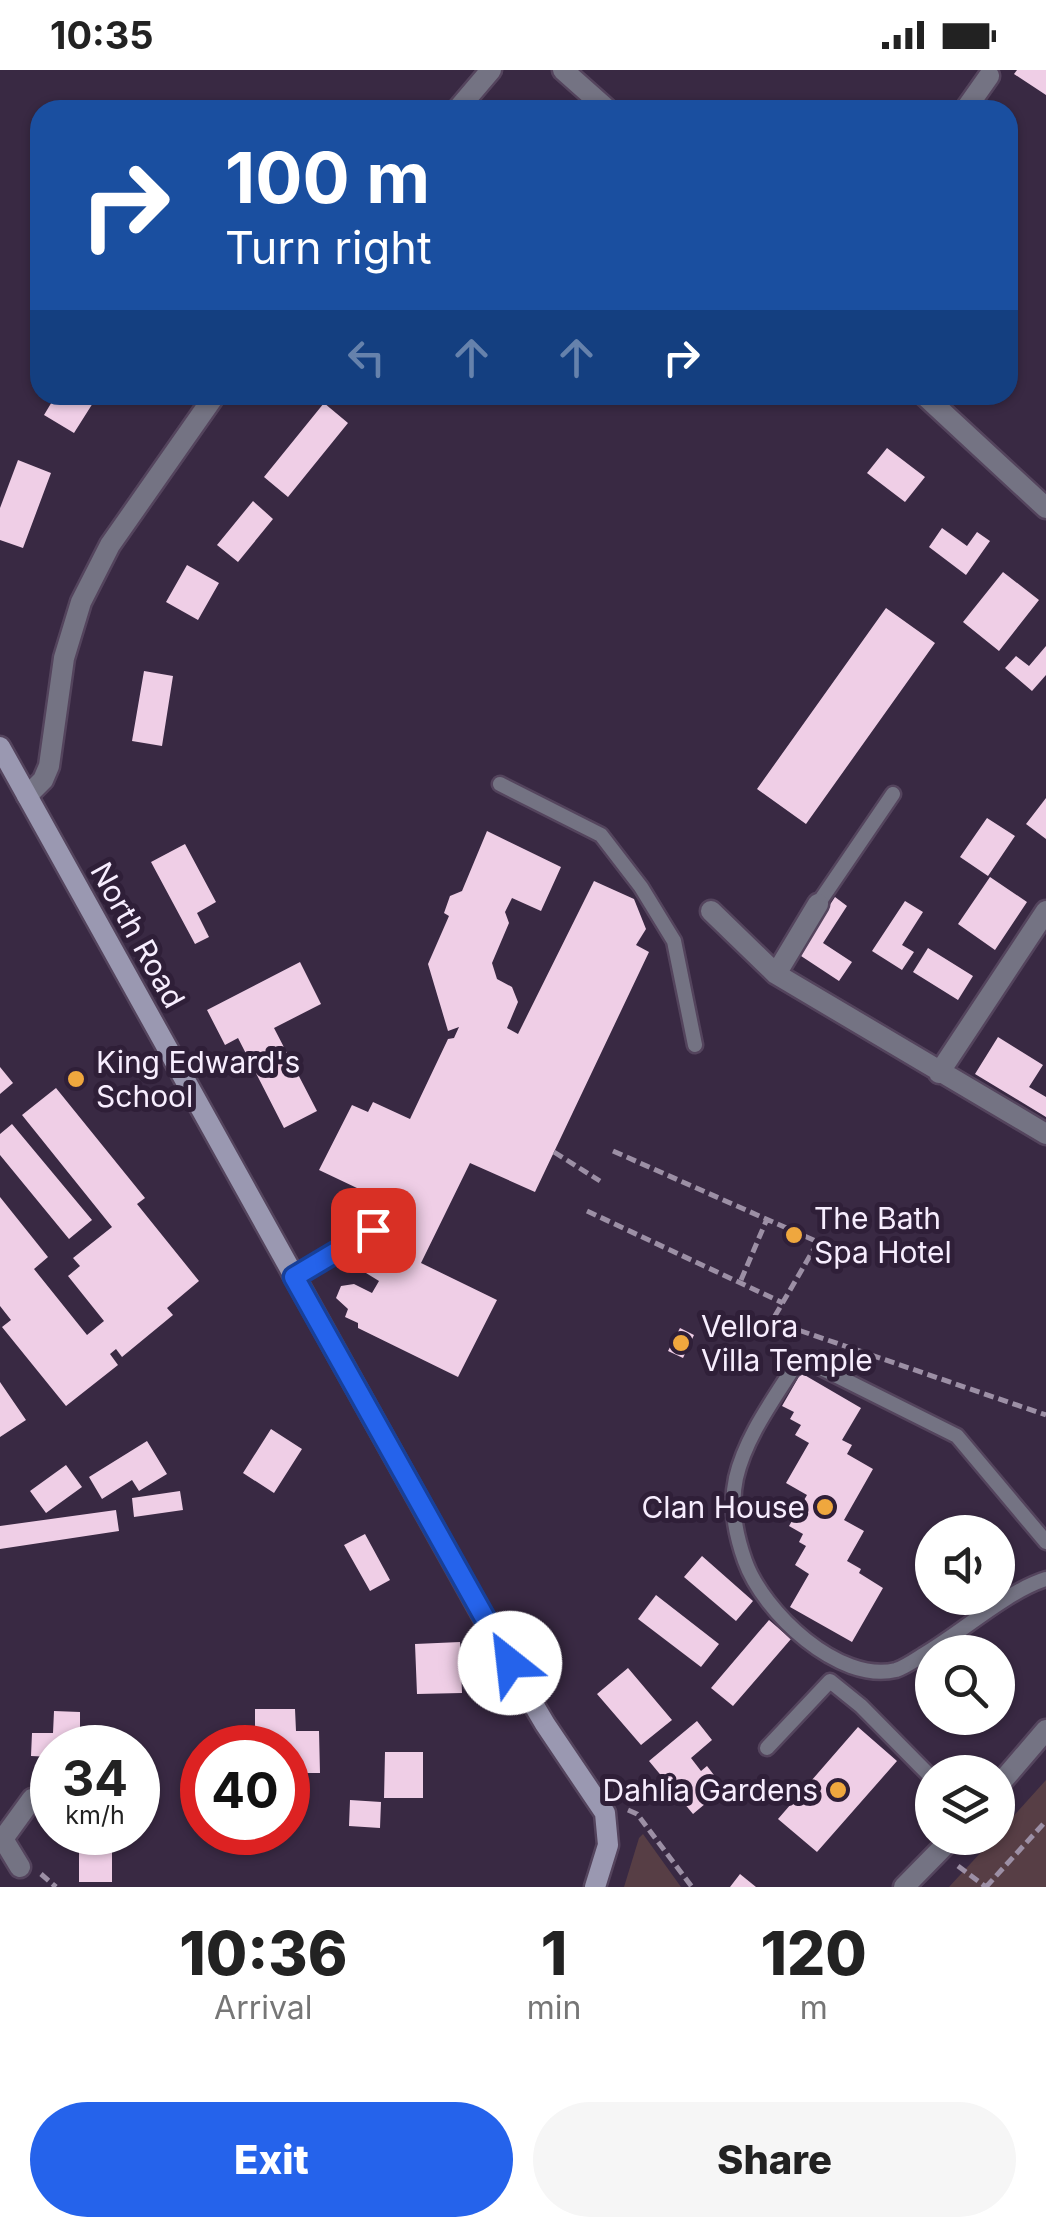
<!DOCTYPE html>
<html lang="en">
<head>
<meta charset="utf-8">
<style>
	:root { --surface:#fff; --page:#f6f6f6; --text:#222; --muted:#767676; --accent:#2563eb }
	body { margin:0; font-family:Inter,sans-serif; background:var(--page); color:var(--text); height:100vh; display:flex; flex-direction:column; font-size:38px; white-space:nowrap }
	* { box-sizing:border-box; margin:0 }
	p { font-size:32px; color:var(--muted) }
	.icon { flex:none; width:55px; height:55px; fill:none; stroke:currentColor; stroke-width:2; stroke-linecap:round; stroke-linejoin:round }
	.map { position:relative; height:1817px; overflow:hidden }
	.panel { display:flex; flex-direction:column; background:var(--surface); flex:1 }
	.panel>* { flex:none }
	.banner { position:absolute; left:30px; top:30px; width:988px; height:305px; border-radius:30px; box-shadow:0 2px 8px #0004; background:#1a4fa0; color:#fff; overflow:hidden }
	.fabs { position:absolute; left:915px; top:1445px; display:grid; gap:20px }
	.fabs a { display:grid; place-items:center; width:100px; height:100px; border-radius:50%; background:var(--surface); box-shadow:0 2px 8px #0004; font-size:50px }
	.speed { position:absolute; left:30px; top:1655px; display:flex; gap:20px; font-size:50px; font-weight:700; text-align:center }
	.speed>* { display:grid; place-content:center; width:130px; height:130px; border-radius:50%; background:var(--surface); box-shadow:0 2px 8px #0004; line-height:1 }
	.speed small { font-size:25px; font-weight:400 }
	.speed .limit { border:15px solid #d22; background:#fff; color:#111 }
	.pin { position:absolute; display:grid; place-items:center; width:85px; height:85px; color:#fff; margin:-42px; border-radius:20px; box-shadow:0 5px 15px #0006 }
	.me { position:absolute; width:110px; margin:-55px; rotate:331deg; stroke-linejoin:round; filter:drop-shadow(0 0 8px #0008) }
	.turn { display:flex; align-items:center; gap:35px; height:210px; padding:0 30px; font-size:45px }
	.turn .icon { width:130px; height:130px; stroke-width:2.5 }
	.turn b { display:block; font-size:70px; line-height:85px }
	.lanes { display:flex; align-items:center; height:95px; padding:0 30px; background:#0003; justify-content:center; gap:50px; direction:ltr }
	.lanes .off { opacity:.35 }
	.eta { display:flex; justify-content:space-evenly; align-items:center; height:170px; text-align:center }
	.eta b { font-size:60px; font-weight:800; line-height:70px }
	.primary-button { display:flex; gap:20px; margin-top:auto; padding:20px 30px }
	.primary-button a { flex:1; height:115px; border-radius:60px; background:var(--accent); color:#fff; font-size:40px; font-weight:800; line-height:115px; text-align:center }
	.primary-button a+a { background:var(--page); color:var(--text) }
	.status { display:flex; justify-content:space-between; align-items:center; height:70px; padding:0 50px; background:var(--surface); direction:ltr }
	.status svg { height:28px; fill:currentColor }
	.map>svg:first-child { display:block }
	.green { fill:#573e45 }
	.building { fill:#efcee6 }
	.lines { fill:none; stroke-linecap:round; stroke-linejoin:round }
	.lane-casing { stroke:#54445d; stroke-width:19 }
	.street-casing { stroke:#54445d; stroke-width:25 }
	.secondary-casing { stroke:#54445d; stroke-width:25 }
	.path { stroke:#9c8fa5; stroke-width:5; stroke-dasharray:10 5; stroke-linecap:butt }
	.lane { stroke:#747383; stroke-width:14 }
	.street { stroke:#747383; stroke-width:20 }
	.secondary { stroke:#9a98b1; stroke-width:20 }
	.route-casing { stroke:#184099; stroke-width:25 }
	.route { stroke:#2563eb; stroke-width:18 }
	.poi-dot { fill:#efa73e; stroke:#2f1f38; stroke-width:4 }
	.labels { text-anchor:middle; dominant-baseline:central; stroke-width:10; stroke-linejoin:round; paint-order:stroke }
	.street-label { font-size:30px; fill:#f7edfe; stroke:#2f1f38 }
	.poi-label { font-size:30px; fill:#f7edfe; stroke:#2f1f38; text-anchor:start }
</style>
</head>
<body>
<div class="status"><b>10:35</b><svg viewBox="0 0 49 12"><path d="M0 12V9h3v3zM5 12V6h3v6zM10 12V3h3v9zM15 12V0h3v12zM26 1h20v11H26zM47 4h2v5h-2z"/></svg></div>
<div class="map">
<svg width="1046" height="1817" viewBox="0 0 1046 1817">
	<rect width="100%" height="100%" fill="#392943"/>
	<path class="green" d="M 1046,1710 L 1046,1817 L 949,1817 L 994,1768 L 998,1768 L 998,1763 Z
		M 643,1764 L 681,1817 L 624,1817 L 639,1768 Z"/>
	<path class="building" d="M 1017,0 L 1046,0 L 1046,25 L 1014,4 Z
		M 56,325 L 98,325 L 74,363 L 44,345 Z
		M 324,333 L 348,353 L 288,427 L 264,407 Z
		M 887,378 L 925,407 L 905,432 L 867,403 Z
		M 18,390 L 51,403 L 23,478 L 0,470 L 0,438 Z
		M 253,431 L 273,449 L 238,492 L 217,475 Z
		M 942,458 L 967,476 L 977,462 L 990,471 L 966,505 L 929,477 Z
		M 187,495 L 219,513 L 198,550 L 166,532 Z
		M 1003,502 L 1039,530 L 999,581 L 963,552 Z
		M 886,538 L 935,573 L 806,754 L 757,719 Z
		M 1046,576 L 1046,605 L 1032,621 L 1005,598 L 1016,586 L 1029,596 Z
		M 144,601 L 173,606 L 162,676 L 132,671 Z
		M 1046,728 L 1046,769 L 1026,754 Z
		M 987,748 L 1015,766 L 988,806 L 960,787 Z
		M 487,761 L 561,797 L 541,841 L 512,828 L 505,842 L 509,853 L 492,893 L 497,909 L 512,917 L 518,932 L 507,958 L 518,964 L 594,811 L 634,829 L 646,859 L 636,875 L 649,882 L 535,1122 L 470,1093 L 421,1193 L 497,1230 L 458,1307 L 358,1258 L 358,1253 L 345,1247 L 348,1239 L 336,1228 L 341,1216 L 354,1214 L 372,1223 L 379,1211 L 366,1203 L 397,1137 L 319,1100 L 352,1035 L 368,1042 L 373,1032 L 410,1049 L 448,969 L 454,968 L 459,957 L 448,961 L 428,894 L 449,846 L 444,843 L 450,826 L 462,821 Z
		M 185,774 L 216,832 L 197,843 L 209,867 L 195,874 L 151,792 Z
		M 990,807 L 1027,832 L 995,880 L 958,854 Z
		M 835,827 L 847,836 L 823,873 L 852,892 L 839,911 L 798,884 Z
		M 905,831 L 923,842 L 902,875 L 914,882 L 902,900 L 872,881 Z
		M 928,878 L 973,906 L 958,930 L 913,902 Z
		M 300,892 L 321,934 L 274,958 L 317,1041 L 284,1058 L 238,968 L 225,975 L 207,940 Z
		M 998,967 L 1043,995 L 1029,1017 L 1046,1027 L 1046,1047 L 975,1004 Z
		M 0,997 L 13,1013 L 0,1024 Z
		M 56,1018 L 145,1128 L 137,1134 L 199,1211 L 167,1238 L 173,1245 L 122,1287 L 116,1279 L 110,1284 L 118,1295 L 66,1336 L 2,1257 L 11,1250 L 0,1236 L 0,1127 L 48,1187 L 34,1199 L 87,1265 L 104,1251 L 68,1206 L 80,1196 L 73,1188 L 112,1157 L 22,1045 Z
		M 12,1054 L 92,1150 L 69,1169 L 0,1085 L 0,1064 Z
		M 680,1258 L 694,1265 L 683,1288 L 668,1281 Z
		M 801,1303 L 861,1338 L 842,1370 L 852,1375 L 847,1384 L 873,1399 L 844,1450 L 864,1461 L 847,1491 L 861,1499 L 859,1503 L 883,1518 L 852,1572 L 790,1537 L 809,1504 L 795,1495 L 806,1476 L 799,1472 L 803,1464 L 789,1456 L 807,1425 L 786,1413 L 809,1373 L 795,1365 L 801,1355 L 790,1349 L 794,1342 L 782,1336 Z
		M 0,1312 L 26,1350 L 0,1367 Z
		M 271,1359 L 302,1379 L 274,1423 L 243,1403 Z
		M 147,1371 L 167,1404 L 139,1421 L 132,1410 L 102,1429 L 89,1407 Z
		M 66,1395 L 82,1417 L 46,1443 L 30,1421 Z
		M 180,1421 L 183,1440 L 134,1447 L 132,1428 Z
		M 116,1440 L 119,1461 L 0,1479 L 0,1456 Z
		M 365,1464 L 390,1510 L 370,1521 L 344,1475 Z
		M 702,1486 L 753,1531 L 736,1551 L 684,1507 Z
		M 656,1525 L 719,1574 L 701,1597 L 638,1549 Z
		M 769,1550 L 791,1569 L 733,1636 L 711,1618 Z
		M 460,1572 L 462,1623 L 417,1624 L 415,1574 Z
		M 628,1598 L 672,1650 L 641,1675 L 597,1624 Z
		M 255,1639 L 295,1639 L 296,1661 L 319,1661 L 320,1703 L 288,1703 L 288,1678 L 280,1678 L 279,1674 L 255,1674 Z
		M 54,1641 L 80,1642 L 80,1667 L 96,1667 L 95,1678 L 52,1678 L 52,1687 L 31,1686 L 32,1663 L 53,1663 Z
		M 697,1651 L 712,1670 L 691,1688 L 701,1701 L 707,1696 L 724,1718 L 693,1744 L 649,1691 Z
		M 858,1657 L 897,1691 L 817,1782 L 778,1749 Z
		M 385,1682 L 423,1682 L 423,1728 L 384,1728 Z
		M 350,1730 L 381,1732 L 380,1758 L 349,1756 Z
		M 79,1762 L 112,1762 L 112,1812 L 79,1812 Z
		M 740,1804 L 756,1817 L 730,1817 Z"/>
	<g class="lines">
		<g class="lane-casing">
			<path id="lane" d="M 500,714 L 601,765 L 641,817 L 674,871 L 695,975
				M 818,834 L 893,724
				M 294,1207 L 373,1160
				M 1046,1472 L 957,1366 L 815,1295 L 803,1293 L 792,1300 C 771,1333 745,1369 736,1408 C 730,1435 736,1466 745,1491 C 763,1542 839,1614 896,1600 C 905,1597 915,1590 923,1585 C 961,1563 1007,1521 1046,1509
				M 767,1678 L 830,1611 L 861,1636 L 932,1708"/>
		</g>
		<g class="street-casing">
			<path id="street" d="M 563,0 L 608,40
				M 457,40 L 491,0
				M 965,40 L 989,6
				M 924,325 L 1046,438
				M 27,726 L 43,710 L 49,696 L 64,588 L 81,532 L 110,475 L 215,325
				M 711,841 L 776,904 L 1046,1064
				M 776,904 L 818,834
				M 939,1003 L 1046,841
				M 998,1716 L 1046,1660
				M 20,1797 L 3,1769 L 32,1729
				M 904,1817 L 952,1768"/>
		</g>
		<g class="secondary-casing">
			<path id="secondary" d="M 0,677 L 509,1593 L 545,1654 L 605,1743 L 608,1775 L 595,1817"/>
		</g>
		<path class="path" d="M 613,1081 L 818,1172 L 772,1251 L 1046,1345
			M 554,1082 L 600,1111
			M 587,1141 L 783,1233
			M 741,1210 L 767,1149
			M 628,1740 L 637,1744 L 692,1817
			M 958,1796 L 986,1817
			M 41,1804 L 56,1817
			M 986,1817 L 1046,1751"/>
		<use href="#lane" class="lane"/>
		<use href="#street" class="street"/>
		<use href="#secondary" class="secondary"/>
	</g>
	<g class="lines">
		<g class="route-casing">
			<path id="route" d="M 373,1160 L 294,1207 L 510,1593"/>
		</g>
		<use href="#route" class="route"/>
	</g>
	<g class="poi-dot">
		<circle cx="76" cy="1009" r="10"/>
		<circle cx="794" cy="1165" r="10"/>
		<circle cx="681" cy="1273" r="10"/>
		<circle cx="825" cy="1437" r="10"/>
		<circle cx="838" cy="1720" r="10"/>
	</g>
	<g class="labels">
		<g class="street-label">
			<text transform="translate(138 865) rotate(61)">North Road</text>
		</g>
		<g class="poi-label">
			<text x="96" y="992">King Edward's<tspan x="96" dy="34">School</tspan></text>
			<text x="814" y="1148">The Bath<tspan x="814" dy="34">Spa Hotel</tspan></text>
			<text x="701" y="1256">Vellora<tspan x="701" dy="34">Villa Temple</tspan></text>
			<text x="805" y="1437" text-anchor="end">Clan House</text>
			<text x="818" y="1720" text-anchor="end">Dahlia Gardens</text>
		</g>
	</g>
</svg>
<div class="fabs">
<a><svg class="icon" aria-label="sound" viewBox="0 0 24 24"><path d="M4 9h4l5-4v14l-5-4H4zM17 9q2 3 0 6"/></svg></a>
<a><svg class="icon" aria-label="search" viewBox="0 0 24 24"><circle cx="10" cy="10" r="6"/><path d="M15 15l6 6"/></svg></a>
<a><svg class="icon" aria-label="layers" viewBox="0 0 24 24"><path d="M12 4l9 5-9 5-9-5zM3 14l9 5 9-5"/></svg></a>
</div>
<div class="speed"><div>34<small>km/h</small></div><div class="limit">40</div></div>
<div class="pin" style="left:373px;top:1160px;background:#d93025"><svg class="icon" aria-label="arrive" viewBox="0 0 24 24"><path d="M6 21V4h12l-3 4 3 4H6"/></svg></div>
<svg class="me" style="left:510px;top:1593px" viewBox="-20 -20 40 40"><circle r="19" fill="#fff"/><path d="M0-13L10 11 0 6-10 11z" fill="#2563eb"/></svg>
<div class="banner">
<div class="turn"><svg class="icon" aria-label="right" viewBox="0 0 24 24"><path d="M7 20v-9h11M14 6l5 5-5 5"/></svg><div><b>100 m</b>Turn right</div></div>
<div class="lanes"><svg class="icon off" aria-label="left" viewBox="0 0 24 24"><path d="M17 20v-9H6M10 6l-5 5 5 5"/></svg><svg class="icon off" aria-label="ahead" viewBox="0 0 24 24"><path d="M12 20V5M6 11l6-6 6 6"/></svg><svg class="icon off" aria-label="ahead" viewBox="0 0 24 24"><path d="M12 20V5M6 11l6-6 6 6"/></svg><svg class="icon" aria-label="right" viewBox="0 0 24 24"><path d="M7 20v-9h11M14 6l5 5-5 5"/></svg></div>
</div>
</div>
<section class="panel">
<div class="eta">
<div><b>10:36</b><p>Arrival</p></div>
<div><b>1</b><p>min</p></div>
<div><b>120</b><p>m</p></div>
</div>
<div class="primary-button"><a>Exit</a><a>Share</a></div>
</section>
</body>
</html>
